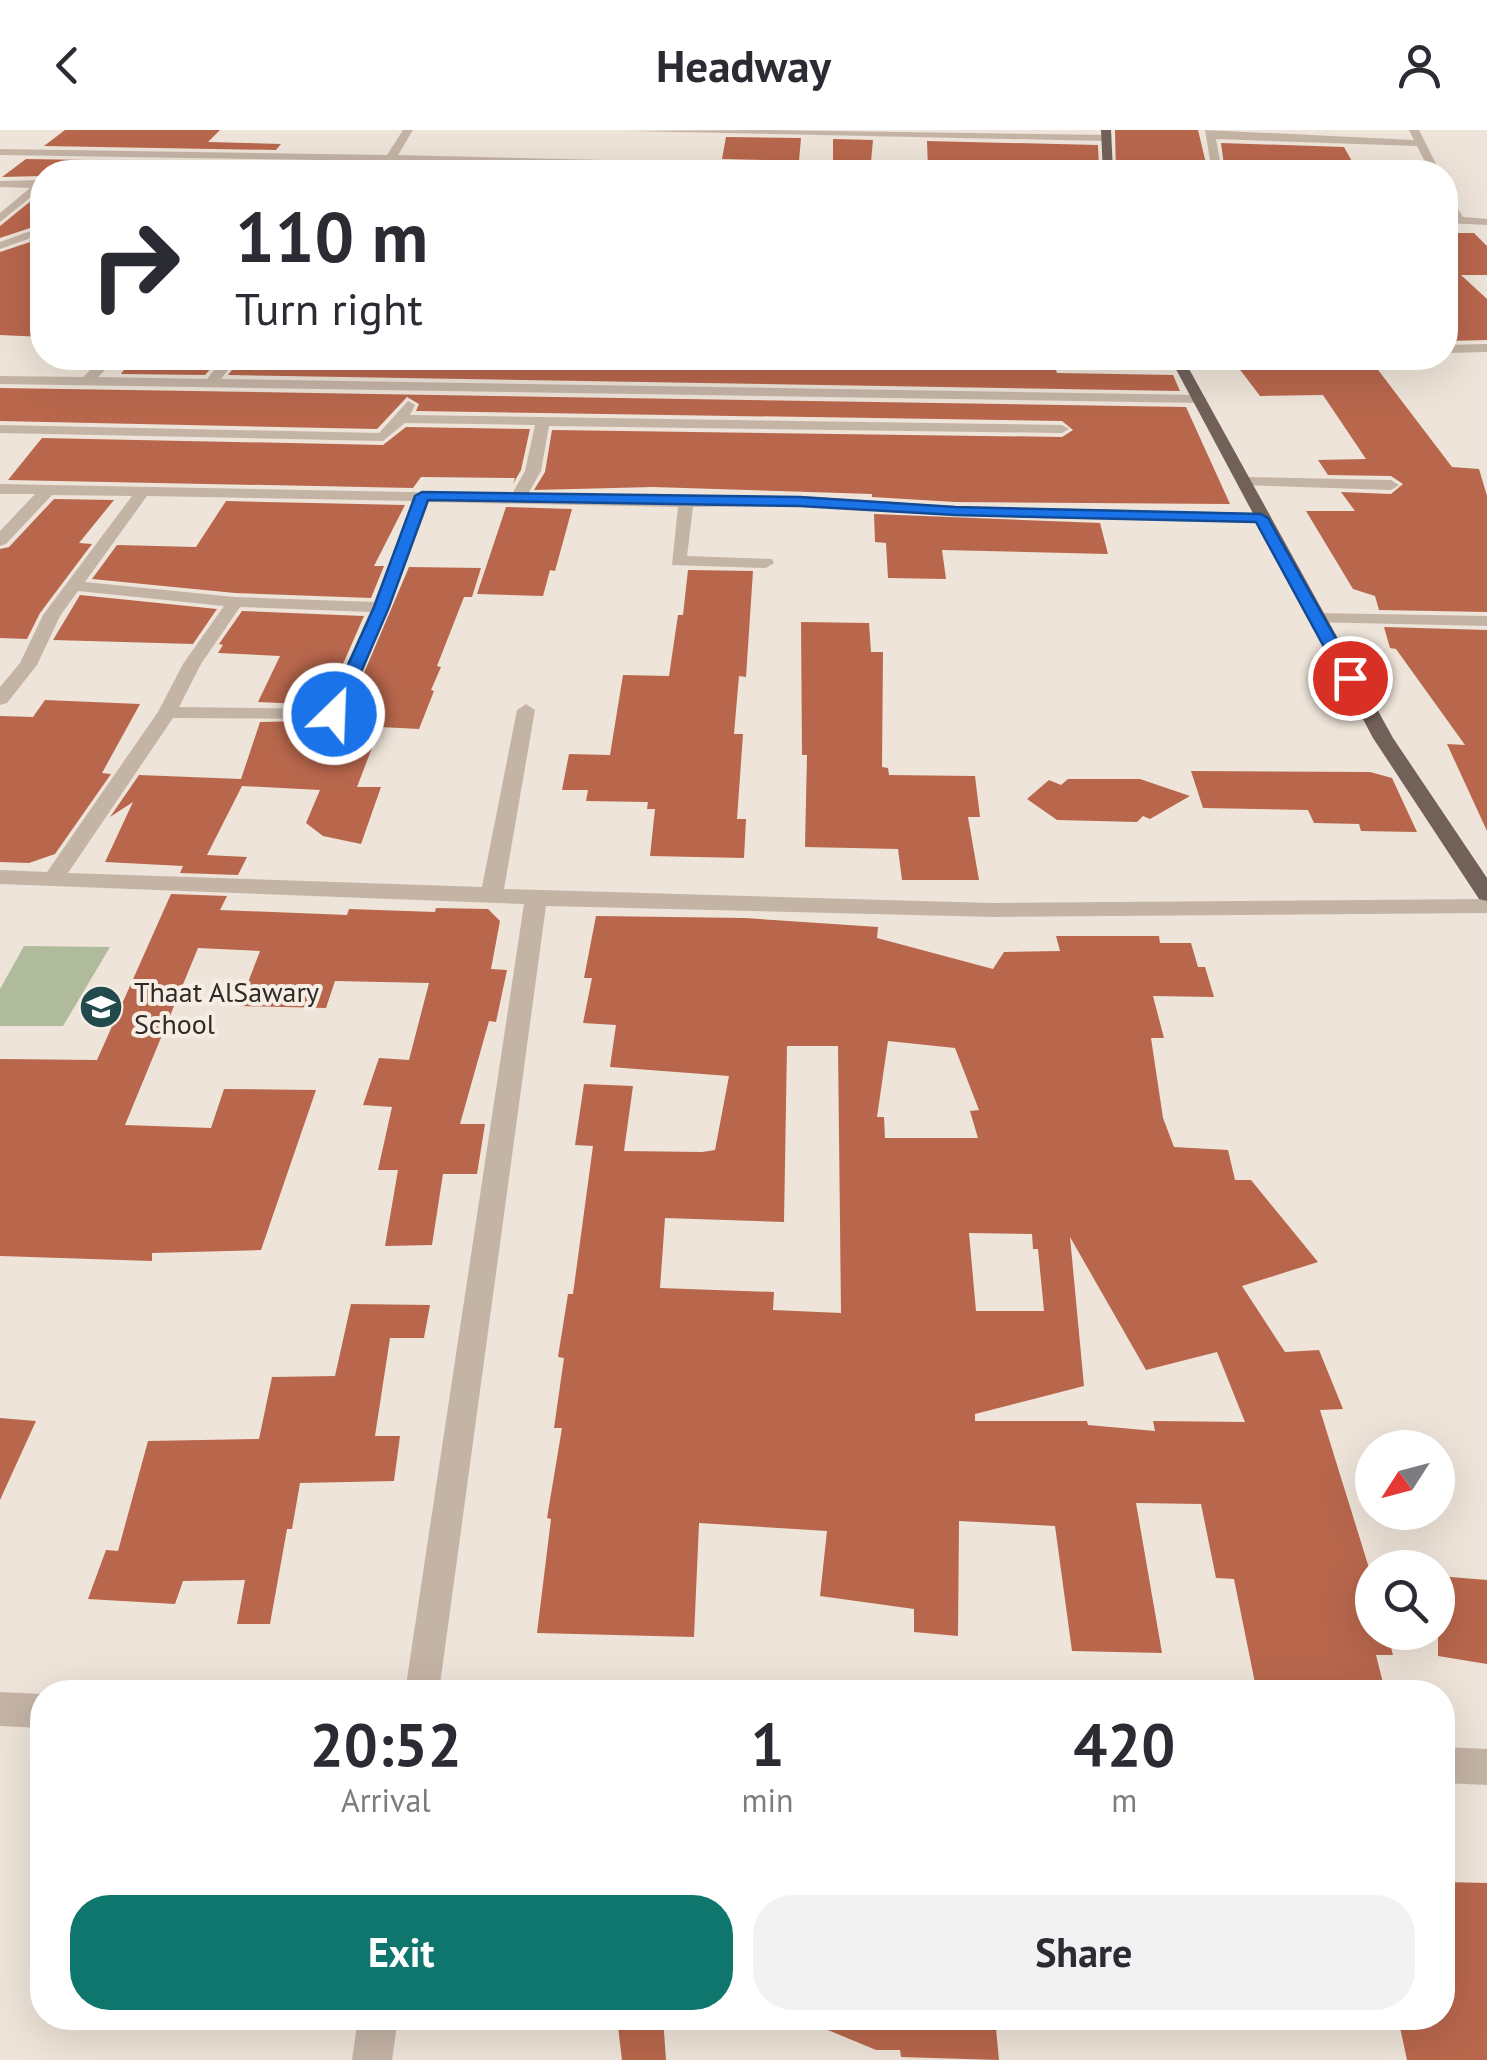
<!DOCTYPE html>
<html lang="en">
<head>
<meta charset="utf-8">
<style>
	:root { --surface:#fff; --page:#f2f2f3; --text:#2b2b33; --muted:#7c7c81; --accent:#0f766e }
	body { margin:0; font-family:"PT Sans",sans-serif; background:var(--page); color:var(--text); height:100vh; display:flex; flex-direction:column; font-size:38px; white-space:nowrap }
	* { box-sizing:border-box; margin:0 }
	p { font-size:32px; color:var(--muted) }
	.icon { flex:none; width:55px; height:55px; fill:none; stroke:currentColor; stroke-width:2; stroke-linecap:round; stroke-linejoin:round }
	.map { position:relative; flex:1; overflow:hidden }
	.sheet { position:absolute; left:30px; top:1550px; width:1425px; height:350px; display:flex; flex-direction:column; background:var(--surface); border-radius:40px; box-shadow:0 10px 40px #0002 }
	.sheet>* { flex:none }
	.banner { position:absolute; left:30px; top:30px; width:1428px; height:210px; border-radius:40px; box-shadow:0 10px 40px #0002; background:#fff; color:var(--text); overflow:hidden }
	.needle { width:65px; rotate:234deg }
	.tools { position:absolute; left:1355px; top:1300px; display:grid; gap:20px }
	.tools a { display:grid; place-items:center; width:100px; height:100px; border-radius:50%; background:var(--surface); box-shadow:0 10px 40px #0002; font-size:50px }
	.pin { position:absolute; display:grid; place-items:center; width:85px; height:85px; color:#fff; margin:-42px; border:5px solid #fff; border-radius:50%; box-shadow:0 2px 10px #0007 }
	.me { position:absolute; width:110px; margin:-55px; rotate:24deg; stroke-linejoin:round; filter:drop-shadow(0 0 8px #0008) }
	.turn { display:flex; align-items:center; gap:35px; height:210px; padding:0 40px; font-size:45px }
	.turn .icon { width:130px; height:130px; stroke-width:2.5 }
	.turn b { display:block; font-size:70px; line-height:85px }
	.eta { display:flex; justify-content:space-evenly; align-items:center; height:170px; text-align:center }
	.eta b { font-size:60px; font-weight:700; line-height:70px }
	.primary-button { display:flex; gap:20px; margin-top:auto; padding:20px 40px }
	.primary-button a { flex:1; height:115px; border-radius:40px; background:var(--accent); color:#fff; font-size:40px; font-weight:700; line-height:115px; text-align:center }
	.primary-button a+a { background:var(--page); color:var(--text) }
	header { display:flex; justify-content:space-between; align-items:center; height:130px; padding:0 40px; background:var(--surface); font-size:45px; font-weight:700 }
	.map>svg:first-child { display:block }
	.green { fill:#b0bb9b }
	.building { fill:#b8674c; fill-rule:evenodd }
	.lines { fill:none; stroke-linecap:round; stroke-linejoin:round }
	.minor { fill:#c4b4a6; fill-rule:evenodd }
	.major { fill:#716159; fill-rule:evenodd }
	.route { fill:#1a73e8; stroke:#114b97; stroke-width:2.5 }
	.labels { text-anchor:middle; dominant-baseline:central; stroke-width:8; stroke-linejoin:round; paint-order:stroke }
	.poi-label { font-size:28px; fill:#312a26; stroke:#f6eee4; text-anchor:start }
</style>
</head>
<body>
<header><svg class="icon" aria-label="back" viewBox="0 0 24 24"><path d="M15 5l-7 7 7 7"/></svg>Headway<svg class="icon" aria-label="person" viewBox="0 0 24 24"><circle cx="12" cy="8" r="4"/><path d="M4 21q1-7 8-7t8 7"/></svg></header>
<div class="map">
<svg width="1487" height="1930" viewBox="0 0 1487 1930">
	<rect width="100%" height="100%" fill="#eee4d9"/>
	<path class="green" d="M 24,816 L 110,817 L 63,896 L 0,896 L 0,859 Z"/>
	<path class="building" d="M 65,0 L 220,0 L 208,12 L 281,14 L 276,20 L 44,16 Z
		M 1115,0 L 1198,0 L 1208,42 L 1116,42 Z
		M 726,7 L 801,8 L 799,31 L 722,29 Z
		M 833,9 L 873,10 L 871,32 L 833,31 Z
		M 927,11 L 1098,15 L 1099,42 L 928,40 Z
		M 1221,13 L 1344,17 L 1358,42 L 1225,42 Z
		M 26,29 L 265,33 L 257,42 L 42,42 L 42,46 L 2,47 Z
		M 42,62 L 42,94 L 0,108 L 0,96 Z
		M 1445,103 L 1474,103 L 1487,116 L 1487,145 L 1461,145 L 1487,169 L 1487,210 L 1445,211 Z
		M 42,108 L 42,207 L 0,205 L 0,122 Z
		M 169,228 L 220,228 L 205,245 L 121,244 L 126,237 L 162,237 Z
		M 241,228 L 752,228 L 749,239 L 881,240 L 880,229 L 890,228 L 1052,228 L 1057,243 L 1173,245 L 1180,261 L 228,245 Z
		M 1293,228 L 1369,228 L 1452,337 L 1479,339 L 1487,366 L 1487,482 L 1379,480 L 1375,466 L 1353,459 L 1306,381 L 1355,381 L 1341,362 L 1391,364 L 1403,354 L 1391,346 L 1328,345 L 1318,330 L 1366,329 L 1323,265 L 1260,266 L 1238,237 L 1298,236 Z
		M 0,258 L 1186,277 L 1230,374 L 955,372 L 872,367 L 872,364 L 653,357 L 534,360 L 545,342 L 552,300 L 1062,307 L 1073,300 L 1062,291 L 416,281 L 419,274 L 407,267 L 377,299 L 0,291 Z
		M 406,297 L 530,299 L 521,340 L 513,354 L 515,348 L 421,347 L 413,358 L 8,350 L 42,308 L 383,315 Z
		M 54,369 L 114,370 L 79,413 L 92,414 L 40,483 L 27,509 L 0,508 L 0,419 L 9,417 Z
		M 226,371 L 405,375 L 374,436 L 384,436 L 371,468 L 235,463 L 92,449 L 117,415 L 196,417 Z
		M 506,377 L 572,379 L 555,441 L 550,440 L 543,466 L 477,464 Z
		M 874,384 L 1100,393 L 1108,424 L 942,420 L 946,449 L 888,448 L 886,413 L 875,412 Z
		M 409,437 L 481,438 L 472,467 L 464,467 L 437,536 L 441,537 L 431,560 L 434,561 L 419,599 L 380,597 L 357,657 L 381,657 L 361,714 L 323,706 L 306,693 L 320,660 L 242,656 L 207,725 L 247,727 L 238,745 L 180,743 L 183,736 L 105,732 L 133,672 L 110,687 L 139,645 L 241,649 L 260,592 L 344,590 Z
		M 688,440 L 753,441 L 746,547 L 739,546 L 734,604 L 743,604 L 737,689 L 746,689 L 744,728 L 650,726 L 655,679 L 647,679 L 648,672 L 586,671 L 588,660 L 562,660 L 569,624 L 610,625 L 623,545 L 669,546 L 678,485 L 683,485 Z
		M 80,465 L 217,479 L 193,514 L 53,510 Z
		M 242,481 L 364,486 L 325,575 L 258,572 L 280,526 L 218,523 L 223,515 L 219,514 Z
		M 801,492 L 869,493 L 871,522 L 883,522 L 882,637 L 888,638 L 889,645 L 975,646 L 980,687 L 968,687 L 979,750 L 902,750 L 898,719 L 805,717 L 807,625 L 802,625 Z
		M 1384,497 L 1487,500 L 1487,701 L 1447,614 L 1465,615 L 1396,519 L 1390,518 Z
		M 45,570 L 140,574 L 102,643 L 111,644 L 55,724 L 29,733 L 0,732 L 0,586 L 33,587 Z
		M 1191,641 L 1370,642 L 1392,648 L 1417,702 L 1361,701 L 1359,694 L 1314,693 L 1308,680 L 1203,678 Z
		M 1068,649 L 1140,649 L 1190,666 L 1150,689 L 1143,686 L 1137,692 L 1057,690 L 1027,669 L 1049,650 L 1061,655 Z
		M 171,764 L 227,766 L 220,780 L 347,785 L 349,779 L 435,782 L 436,778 L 488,779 L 500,791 L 491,839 L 507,840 L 496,892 L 489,891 L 460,994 L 485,994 L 477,1044 L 443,1044 L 432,1115 L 385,1116 L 398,1040 L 378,1040 L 392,977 L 363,975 L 379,928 L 409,930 L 429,853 L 335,851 L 326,878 L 239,876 L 260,821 L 198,818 L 125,995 L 211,998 L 224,959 L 316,960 L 261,1120 L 152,1123 L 152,1131 L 0,1126 L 0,929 L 97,930 Z
		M 596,786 L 745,788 L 878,797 L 877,808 L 993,839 L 1004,822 L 1060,821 L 1056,806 L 1159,806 L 1160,813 L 1191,813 L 1198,837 L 1205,837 L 1214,867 L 1153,866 L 1164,908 L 1151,908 L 1163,988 L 1174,1017 L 1228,1020 L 1235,1050 L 1251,1050 L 1318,1132 L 1242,1156 L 1285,1222 L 1319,1220 L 1343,1279 L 1320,1280 L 1369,1438 L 1372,1502 L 1387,1502 L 1393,1525 L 1376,1525 L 1384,1557 L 1255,1553 L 1234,1449 L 1216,1448 L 1201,1374 L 1136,1373 L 1162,1523 L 1072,1521 L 1055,1396 L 959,1391 L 958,1506 L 914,1502 L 914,1479 L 820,1466 L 827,1401 L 699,1393 L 694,1507 L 537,1503 L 551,1389 L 547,1388 L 562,1298 L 554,1298 L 564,1228 L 558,1227 L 568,1164 L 573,1164 L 593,1016 L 575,1015 L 584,954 L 633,956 L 624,1021 L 702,1022 L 715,1020 L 729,946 L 610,937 L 616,895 L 583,893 L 592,848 L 584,848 ZM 888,911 L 955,918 L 979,980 L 970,981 L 978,1008 L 885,1008 L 884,987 L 877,987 ZM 787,916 L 838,916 L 841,1183 L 773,1180 L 774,1162 L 660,1158 L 665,1088 L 784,1092 ZM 969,1103 L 1032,1104 L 1033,1119 L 1038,1119 L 1044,1181 L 976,1181 ZM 1070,1107 L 1146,1240 L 1217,1222 L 1245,1292 L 1153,1291 L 1155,1301 L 1088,1295 L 1087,1291 L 975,1291 L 975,1284 L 1084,1256 Z
		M 351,1174 L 430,1175 L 424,1208 L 390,1208 L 375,1306 L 400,1306 L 394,1351 L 300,1353 L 292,1399 L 287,1399 L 270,1494 L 237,1494 L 245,1450 L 183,1451 L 175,1474 L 88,1469 L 106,1420 L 118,1421 L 148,1311 L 259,1309 L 272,1247 L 335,1246 Z
		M 0,1288 L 36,1291 L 0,1370 Z
		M 1438,1446 L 1487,1450 L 1487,1534 L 1438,1526 Z
		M 1442,1752 L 1487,1753 L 1487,1930 L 1407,1930 L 1398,1888 L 1442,1888 Z
		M 617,1888 L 663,1888 L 666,1930 L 622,1930 Z
		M 799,1888 L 995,1888 L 999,1930 L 901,1927 L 900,1920 L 876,1920 Z"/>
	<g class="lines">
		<path class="minor" d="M 403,0 L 413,0 L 398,25 L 815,35 L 810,38 L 394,31 L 384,42 L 379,39 L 384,31 L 0,25 L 0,19 L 387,25 Z
			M 766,0 L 1107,5 L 1112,8 L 1107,11 L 629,1 Z
			M 1205,0 L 1414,10 L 1409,0 L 1419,0 L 1440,42 L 1430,42 L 1417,16 L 1216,9 L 1222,42 L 1212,42 Z
			M 42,50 L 42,58 L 0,92 L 0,83 L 30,58 L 0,57 L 0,51 Z
			M 1445,59 L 1463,87 L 1487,89 L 1487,95 L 1445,93 L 1445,87 L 1451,87 L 1445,73 Z
			M 42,97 L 42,104 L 0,119 L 0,112 Z
			M 1487,214 L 1487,222 L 1445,223 L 1445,215 Z
			M 103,228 L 117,228 L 98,247 L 207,249 L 224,228 L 237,228 L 221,249 L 1200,265 L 1207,269 L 1200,273 L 0,254 L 0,246 L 83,247 Z
			M 408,271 L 415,275 L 410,285 L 1062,295 L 1069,299 L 1062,303 L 549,296 L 541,341 L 528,364 L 800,366 L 955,376 L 1261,383 L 1269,388 L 1261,393 L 955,386 L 800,376 L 693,377 L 687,426 L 772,429 L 774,433 L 766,438 L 672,435 L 678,377 L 429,372 L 390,477 L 341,589 L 173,588 L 68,743 L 482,757 L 517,580 L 526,574 L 535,580 L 504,759 L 993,773 L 1487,769 L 1487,783 L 993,787 L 546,776 L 439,1562 L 405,1562 L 524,774 L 0,754 L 0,740 L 47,742 L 158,582 L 183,534 L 224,476 L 78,461 L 60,486 L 37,535 L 7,573 L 0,575 L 0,557 L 20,533 L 43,485 L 132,366 L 52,365 L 6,414 L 0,416 L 0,401 L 35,364 L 0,364 L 0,354 L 512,364 L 525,341 L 535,295 L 405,293 L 383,311 L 0,303 L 0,295 L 379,303 ZM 147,366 L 413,371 L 374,472 L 235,467 L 85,452 ZM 240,477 L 370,482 L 327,579 L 179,577 L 201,534 Z
			M 1246,347 L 1391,350 L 1399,355 L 1391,360 L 1241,355 L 1238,352 Z
			M 1316,483 L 1487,486 L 1487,496 L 1310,492 L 1310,484 Z
			M 0,1562 L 42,1564 L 42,1598 L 0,1596 Z
			M 1442,1617 L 1487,1619 L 1487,1655 L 1442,1653 Z
			M 358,1888 L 398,1888 L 392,1930 L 352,1930 Z"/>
		<path class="major" d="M 1101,0 L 1111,0 L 1113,42 L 1103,42 Z
			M 1170,228 L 1183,228 L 1393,608 L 1487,748 L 1487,771 L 1479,769 L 1373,608 Z"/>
	</g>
	<path class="route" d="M 422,362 L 800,367 L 955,377 L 1261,384 L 1268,388 L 1358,548 L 1350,553 L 1341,548 L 1256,392 L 955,385 L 800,376 L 428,370 L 389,477 L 343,584 L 328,588 L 326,584 L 374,477 L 415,366 Z"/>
	<defs>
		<g id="school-disc" transform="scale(2.25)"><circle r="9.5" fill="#214a4d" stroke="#f6eee4"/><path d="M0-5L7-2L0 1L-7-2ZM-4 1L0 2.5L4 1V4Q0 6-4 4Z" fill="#fff"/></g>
	</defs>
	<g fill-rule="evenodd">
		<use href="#school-disc" x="101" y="877"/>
	</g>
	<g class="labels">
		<g class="poi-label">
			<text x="134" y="861">Thaat AlSawary<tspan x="134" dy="32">School</tspan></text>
		</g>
	</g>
</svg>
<div class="tools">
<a><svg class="needle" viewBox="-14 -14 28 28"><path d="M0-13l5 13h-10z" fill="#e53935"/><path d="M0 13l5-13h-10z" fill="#7c7c81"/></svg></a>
<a><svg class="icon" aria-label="search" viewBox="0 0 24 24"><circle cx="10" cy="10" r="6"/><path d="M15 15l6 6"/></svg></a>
</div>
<div class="pin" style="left:1350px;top:548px;background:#d93025"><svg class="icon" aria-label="arrive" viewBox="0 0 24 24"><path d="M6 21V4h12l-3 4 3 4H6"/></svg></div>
<svg class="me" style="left:334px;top:584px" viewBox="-20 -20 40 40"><circle r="17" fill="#1a73e8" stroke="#fff" stroke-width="3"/><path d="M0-11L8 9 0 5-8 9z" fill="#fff"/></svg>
<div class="banner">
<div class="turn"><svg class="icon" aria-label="right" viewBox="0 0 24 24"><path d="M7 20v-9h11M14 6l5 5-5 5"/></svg><div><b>110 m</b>Turn right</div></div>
</div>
<section class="sheet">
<div class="eta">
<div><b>20:52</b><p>Arrival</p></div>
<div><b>1</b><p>min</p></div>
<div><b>420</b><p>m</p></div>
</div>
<div class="primary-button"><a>Exit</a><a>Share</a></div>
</section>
</div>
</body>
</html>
